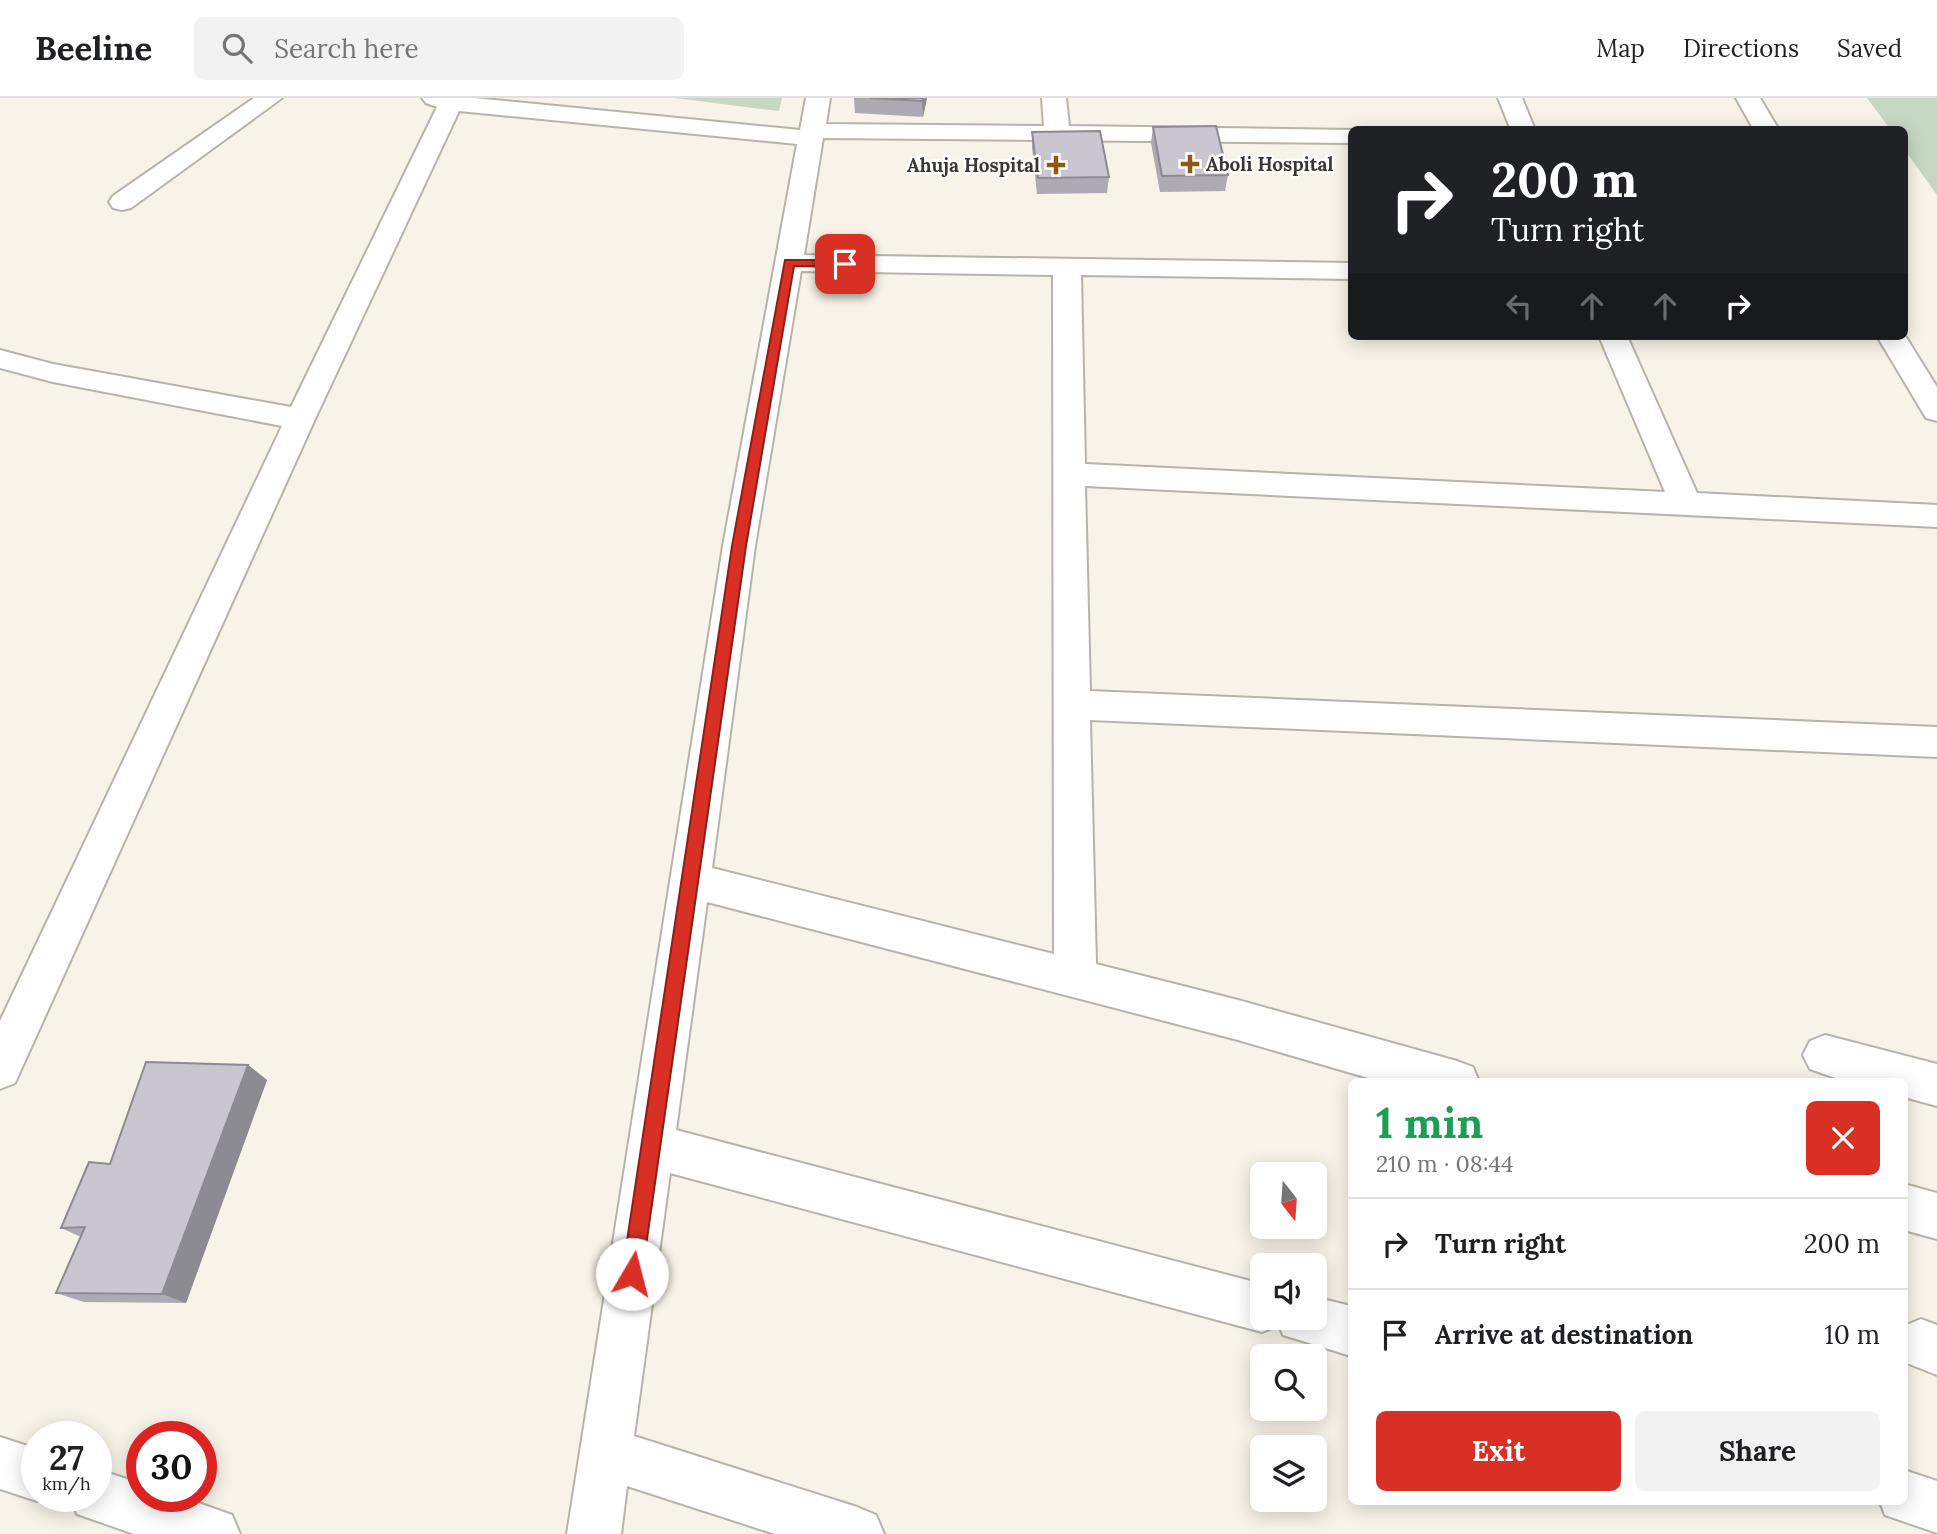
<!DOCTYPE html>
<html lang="en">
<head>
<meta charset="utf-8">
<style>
	:root { --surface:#fff; --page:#f2f2f2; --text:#202124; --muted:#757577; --line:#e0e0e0; --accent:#d93025 }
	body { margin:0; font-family:Lora,serif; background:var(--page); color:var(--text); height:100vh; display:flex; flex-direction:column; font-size:26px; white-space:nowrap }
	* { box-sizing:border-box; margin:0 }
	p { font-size:23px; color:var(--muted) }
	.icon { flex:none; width:38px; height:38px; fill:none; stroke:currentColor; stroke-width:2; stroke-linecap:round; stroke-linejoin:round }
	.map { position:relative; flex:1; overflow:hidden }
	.details { position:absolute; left:1348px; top:980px; width:560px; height:427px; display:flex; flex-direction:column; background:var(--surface); border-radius:10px; box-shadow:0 4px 18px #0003 }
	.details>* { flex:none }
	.banner { position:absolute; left:1348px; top:28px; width:560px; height:214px; border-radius:10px; box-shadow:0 4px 18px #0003; background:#202124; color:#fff; overflow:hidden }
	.needle { width:46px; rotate:163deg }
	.buttons { position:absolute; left:1250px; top:1064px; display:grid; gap:14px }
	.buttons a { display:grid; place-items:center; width:77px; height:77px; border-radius:10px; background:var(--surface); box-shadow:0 4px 18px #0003; font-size:35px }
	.speed { position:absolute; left:21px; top:1323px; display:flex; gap:14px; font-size:35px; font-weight:700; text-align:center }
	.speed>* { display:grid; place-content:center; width:91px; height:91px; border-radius:50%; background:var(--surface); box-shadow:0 4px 18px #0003; line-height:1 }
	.speed small { font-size:18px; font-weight:400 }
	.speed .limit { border:10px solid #d22; background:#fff; color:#111 }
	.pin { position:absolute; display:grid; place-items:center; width:60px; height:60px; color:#fff; margin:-30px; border-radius:14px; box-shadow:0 4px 10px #0006 }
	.me { position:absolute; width:77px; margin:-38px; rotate:8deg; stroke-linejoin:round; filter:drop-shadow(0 0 5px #0008) }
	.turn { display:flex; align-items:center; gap:24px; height:147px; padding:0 28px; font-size:32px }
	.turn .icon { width:91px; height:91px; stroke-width:2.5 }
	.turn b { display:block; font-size:49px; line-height:60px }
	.lanes { display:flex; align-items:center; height:66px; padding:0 28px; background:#0003; justify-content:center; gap:35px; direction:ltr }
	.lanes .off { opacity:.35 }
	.round { display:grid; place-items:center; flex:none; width:74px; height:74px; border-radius:10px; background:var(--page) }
	.headline { display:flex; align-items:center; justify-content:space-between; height:119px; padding:0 28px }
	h1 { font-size:42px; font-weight:800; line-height:52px; color:#1e9e55 }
	.primary-button { display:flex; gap:14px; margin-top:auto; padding:14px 28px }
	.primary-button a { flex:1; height:80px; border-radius:10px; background:var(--accent); color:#fff; font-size:28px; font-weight:800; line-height:80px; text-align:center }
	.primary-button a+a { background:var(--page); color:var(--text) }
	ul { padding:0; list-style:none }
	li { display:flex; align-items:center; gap:21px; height:91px; padding:0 28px; border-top:2px solid var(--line) }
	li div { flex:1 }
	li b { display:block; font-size:26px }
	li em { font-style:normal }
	header { display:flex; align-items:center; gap:42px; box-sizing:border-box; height:98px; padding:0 35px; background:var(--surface); border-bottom:2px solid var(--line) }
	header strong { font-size:33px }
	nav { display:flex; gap:38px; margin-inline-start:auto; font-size:24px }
	.search { width:490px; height:63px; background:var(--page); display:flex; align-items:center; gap:18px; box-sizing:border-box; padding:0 24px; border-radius:10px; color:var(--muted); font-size:26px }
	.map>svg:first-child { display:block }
	.green { fill:#c6d7c3 }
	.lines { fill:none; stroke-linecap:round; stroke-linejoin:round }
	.minor-casing { stroke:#b8b3aa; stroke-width:4 }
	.minor { fill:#fff; fill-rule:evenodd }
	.wall { fill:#adaab3 }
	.shaded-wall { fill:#8d8b92 }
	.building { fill:#c9c6d0; stroke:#8d8b92; stroke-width:2 }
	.route { fill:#d93025; stroke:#8d1f18; stroke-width:2 }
	.poi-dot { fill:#8f590e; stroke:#fff; stroke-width:2.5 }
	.labels { text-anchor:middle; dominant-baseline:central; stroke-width:5; stroke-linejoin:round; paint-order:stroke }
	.far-poi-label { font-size:19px; font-weight:bold; fill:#383733; stroke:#fff; text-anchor:start }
</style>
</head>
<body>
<header>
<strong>Beeline</strong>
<div class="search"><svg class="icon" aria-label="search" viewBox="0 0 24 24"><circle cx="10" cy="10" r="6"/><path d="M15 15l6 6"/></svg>Search here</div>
<nav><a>Map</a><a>Directions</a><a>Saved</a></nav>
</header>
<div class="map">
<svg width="1937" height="1436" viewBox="0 0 1937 1436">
	<rect width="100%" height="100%" fill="#f7f3e8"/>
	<path class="green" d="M 675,0 L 782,0 L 779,13 Z
		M 1867,0 L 1937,0 L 1937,97 L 1904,51 L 1904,32 L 1890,31 Z"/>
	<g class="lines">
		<g class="minor-casing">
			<path id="minor" d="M 254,0 L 282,0 L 131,110 L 122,112 L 113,110 L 109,104 L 113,98 Z
				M 422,0 L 474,0 L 800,32 L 806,0 L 830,0 L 826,26 L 1044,28 L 1042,0 L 1066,0 L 1069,28 L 1355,32 L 1351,32 L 1351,45 L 823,40 L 804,157 L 1351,165 L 1351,181 L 1081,177 L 1085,366 L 1665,394 L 1599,238 L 1627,238 L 1697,395 L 1937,407 L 1937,429 L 1085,388 L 1090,593 L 1937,629 L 1937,659 L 1090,622 L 1096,866 L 1238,902 L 1457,963 L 1473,969 L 1479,984 L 1382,984 L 1238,942 L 707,804 L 676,1032 L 1262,1186 L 1262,1220 L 1314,1220 L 1314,1199 L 1351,1208 L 1351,1258 L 1283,1237 L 1279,1227 L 1262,1234 L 670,1075 L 634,1338 L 857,1409 L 876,1417 L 884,1436 L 775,1436 L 627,1388 L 621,1436 L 567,1436 L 723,448 L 797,46 L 459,13 L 315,321 L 15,985 L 0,991 L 0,923 L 282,328 L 53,284 L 0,270 L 0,252 L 53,266 L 291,309 L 437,9 L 426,5 ZM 801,173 L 1053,177 L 1054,856 L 712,770 L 755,448 Z
				M 1498,0 L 1522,0 L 1535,32 L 1511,32 Z
				M 1736,0 L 1760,0 L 1779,32 L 1754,32 Z
				M 1904,236 L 1937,289 L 1937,323 L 1926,320 L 1877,238 Z
				M 1825,937 L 1937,966 L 1937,1008 L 1904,999 L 1904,984 L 1847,984 L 1810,971 L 1803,957 L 1810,943 Z
				M 1904,1086 L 1937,1095 L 1937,1141 L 1904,1132 Z
				M 1921,1221 L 1937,1227 L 1937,1277 L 1904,1264 L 1904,1228 Z
				M 0,1339 L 37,1351 L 37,1398 L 48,1398 L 37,1403 L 0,1391 Z
				M 96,1371 L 142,1386 L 142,1398 L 179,1398 L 232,1417 L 240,1436 L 134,1436 L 77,1416 L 70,1398 L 96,1398 Z
				M 1904,1372 L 1937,1383 L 1937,1435 L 1885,1417 L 1880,1404 L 1904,1404 Z"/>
		</g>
		<use href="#minor" class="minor"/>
	</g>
	<path class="wall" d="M 854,0 L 927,0 L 923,19 L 855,15 Z
		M 1153,29 L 1228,77 L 1225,93 L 1160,94 L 1151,45 Z
		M 1032,34 L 1109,79 L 1107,95 L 1037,96 L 1032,50 Z
		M 248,967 L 267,982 L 186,1205 L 84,1204 L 56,1195 L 81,1139 L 61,1130 L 110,1066 Z"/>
	<path class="shaded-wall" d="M 923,0 L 927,0 L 923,19 L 922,3 Z
		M 248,967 L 267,982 L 186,1205 L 162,1196 Z"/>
	<path class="building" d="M 870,0 L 923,0 L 922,3 Z
		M 1216,28 L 1228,77 L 1162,78 L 1153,29 Z
		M 1100,33 L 1109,79 L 1038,80 L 1032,34 Z
		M 146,964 L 248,967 L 162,1196 L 56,1195 L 85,1129 L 61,1130 L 89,1064 L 110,1066 Z"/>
	<path class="route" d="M 785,162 L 845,162 L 850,166 L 845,169 L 794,168 L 746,448 L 642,1176 L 639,1183 L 632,1186 L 625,1183 L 622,1176 L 732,448 Z"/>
	<g class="poi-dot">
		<path d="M1186.5 55.5h7v7h7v7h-7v7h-7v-7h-7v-7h7z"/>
		<path d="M1052.5 56.5h7v7h7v7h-7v7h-7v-7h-7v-7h7z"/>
	</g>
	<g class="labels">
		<g class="far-poi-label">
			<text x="1206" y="66">Aboli Hospital</text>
			<text x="1040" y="67" text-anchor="end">Ahuja Hospital</text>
		</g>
	</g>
</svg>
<div class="buttons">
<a><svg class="needle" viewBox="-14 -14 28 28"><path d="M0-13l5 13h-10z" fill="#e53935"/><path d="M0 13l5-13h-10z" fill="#757577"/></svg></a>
<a><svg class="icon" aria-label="sound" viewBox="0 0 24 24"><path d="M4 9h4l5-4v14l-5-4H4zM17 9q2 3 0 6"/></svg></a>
<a><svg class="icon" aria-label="search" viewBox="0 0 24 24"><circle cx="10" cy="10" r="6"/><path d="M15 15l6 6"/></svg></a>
<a><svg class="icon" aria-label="layers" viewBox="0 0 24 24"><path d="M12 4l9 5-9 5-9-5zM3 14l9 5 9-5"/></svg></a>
</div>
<div class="speed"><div>27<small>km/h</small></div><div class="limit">30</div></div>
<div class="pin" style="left:845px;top:166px;background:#d93025"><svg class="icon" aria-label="arrive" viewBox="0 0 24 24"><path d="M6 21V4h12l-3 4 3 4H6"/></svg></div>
<svg class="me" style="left:632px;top:1176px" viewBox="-20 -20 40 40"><circle r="19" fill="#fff"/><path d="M0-13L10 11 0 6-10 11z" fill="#d93025"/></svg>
<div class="banner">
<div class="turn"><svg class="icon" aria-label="right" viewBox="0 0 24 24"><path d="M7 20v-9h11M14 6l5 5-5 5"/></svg><div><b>200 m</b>Turn right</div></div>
<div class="lanes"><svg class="icon off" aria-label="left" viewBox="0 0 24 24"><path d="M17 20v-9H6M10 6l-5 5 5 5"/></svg><svg class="icon off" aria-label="ahead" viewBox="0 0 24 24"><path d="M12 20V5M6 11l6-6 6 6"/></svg><svg class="icon off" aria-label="ahead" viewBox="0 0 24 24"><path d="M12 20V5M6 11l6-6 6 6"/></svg><svg class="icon" aria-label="right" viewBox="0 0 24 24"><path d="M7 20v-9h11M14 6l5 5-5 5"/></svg></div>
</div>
<section class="details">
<div class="headline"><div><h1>1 min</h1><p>210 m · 08:44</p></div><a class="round" style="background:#d93025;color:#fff"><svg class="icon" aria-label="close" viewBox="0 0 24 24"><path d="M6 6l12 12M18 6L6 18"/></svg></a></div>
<ul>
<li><svg class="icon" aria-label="right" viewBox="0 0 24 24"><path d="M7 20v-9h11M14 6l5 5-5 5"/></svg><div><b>Turn right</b></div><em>200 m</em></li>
<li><svg class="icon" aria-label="arrive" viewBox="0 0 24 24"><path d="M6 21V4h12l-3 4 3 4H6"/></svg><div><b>Arrive at destination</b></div><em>10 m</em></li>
</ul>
<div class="primary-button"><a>Exit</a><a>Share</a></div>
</section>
</div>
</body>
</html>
